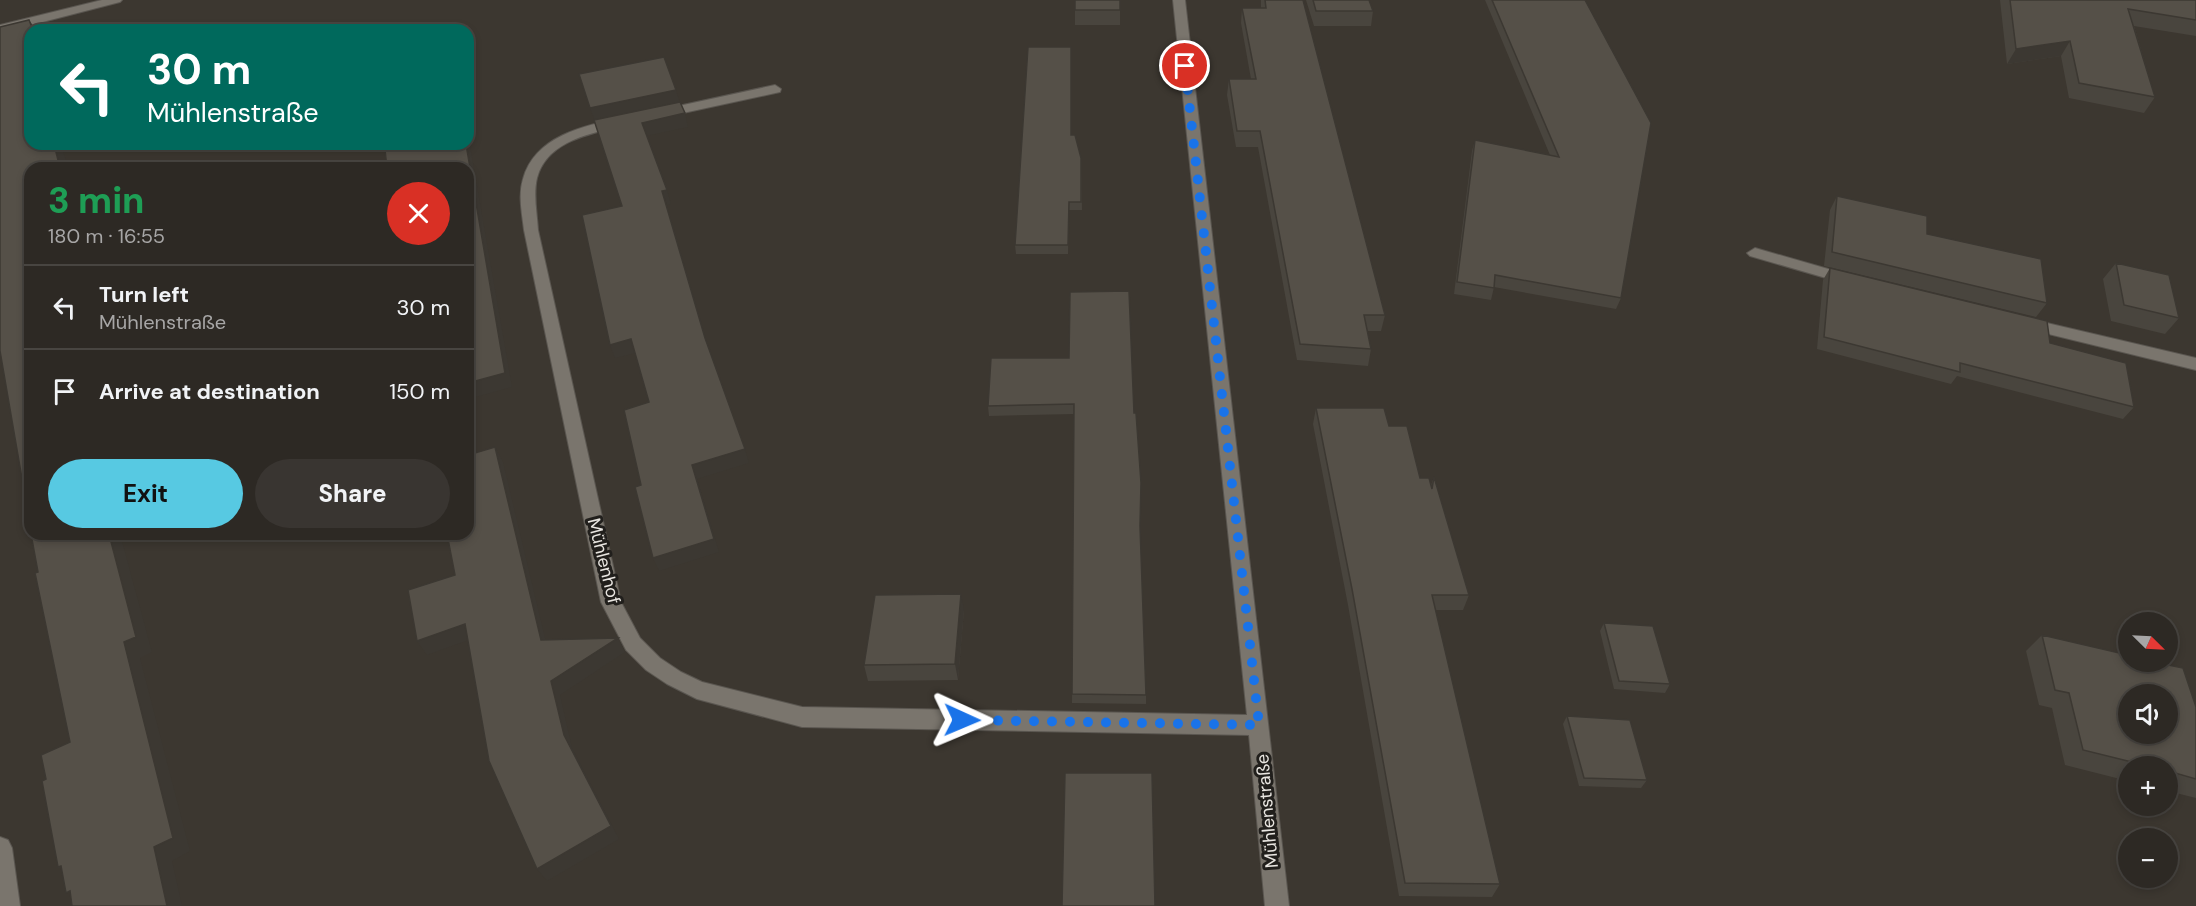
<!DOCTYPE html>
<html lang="en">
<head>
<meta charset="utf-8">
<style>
	:root { --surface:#2d2924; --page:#393531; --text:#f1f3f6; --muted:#a7a6a6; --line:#484541; --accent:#57c9e2 }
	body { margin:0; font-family:"DM Sans",sans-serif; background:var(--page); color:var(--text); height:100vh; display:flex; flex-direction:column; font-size:22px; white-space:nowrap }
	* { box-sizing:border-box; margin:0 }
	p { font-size:20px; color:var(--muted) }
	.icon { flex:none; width:33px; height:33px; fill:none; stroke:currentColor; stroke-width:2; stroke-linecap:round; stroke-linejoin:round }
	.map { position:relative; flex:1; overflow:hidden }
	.details { position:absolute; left:24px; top:162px; width:450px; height:378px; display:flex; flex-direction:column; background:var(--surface); border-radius:18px; box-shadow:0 3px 9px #0003,0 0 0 2px var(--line) }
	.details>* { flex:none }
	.hud { position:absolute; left:24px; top:24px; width:450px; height:126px; border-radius:18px; box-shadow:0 3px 9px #0003,0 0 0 2px var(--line); background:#00695c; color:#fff; overflow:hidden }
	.needle { width:39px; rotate:114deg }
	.buttons { position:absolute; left:2118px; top:612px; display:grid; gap:12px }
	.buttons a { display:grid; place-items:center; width:60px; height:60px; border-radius:50%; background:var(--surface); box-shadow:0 3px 9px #0003,0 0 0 2px var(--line); font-size:30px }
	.pin { position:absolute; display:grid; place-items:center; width:51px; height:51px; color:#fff; margin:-26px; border:3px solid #fff; border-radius:50%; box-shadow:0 2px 6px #0007 }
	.me { position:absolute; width:66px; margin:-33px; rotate:91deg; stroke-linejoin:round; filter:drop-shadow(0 0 4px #0008) }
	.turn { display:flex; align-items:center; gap:21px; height:126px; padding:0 24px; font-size:27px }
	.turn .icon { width:78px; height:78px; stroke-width:2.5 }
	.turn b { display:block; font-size:42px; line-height:51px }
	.round { display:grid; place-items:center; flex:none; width:63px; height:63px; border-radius:32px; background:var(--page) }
	.summary { display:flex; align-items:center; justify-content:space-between; height:102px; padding:0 24px }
	h1 { font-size:36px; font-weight:800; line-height:45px; color:#1e9e55 }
	.cta { display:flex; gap:12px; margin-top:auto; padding:12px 24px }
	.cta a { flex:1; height:69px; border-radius:36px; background:var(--accent); color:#111; font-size:24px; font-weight:800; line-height:69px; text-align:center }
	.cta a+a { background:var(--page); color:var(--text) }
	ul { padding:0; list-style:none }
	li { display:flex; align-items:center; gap:18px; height:84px; padding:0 24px; border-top:2px solid var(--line) }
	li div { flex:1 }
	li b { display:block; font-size:22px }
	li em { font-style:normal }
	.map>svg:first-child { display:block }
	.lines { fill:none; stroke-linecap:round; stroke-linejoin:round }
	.street-casing { stroke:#5a5650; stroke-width:2 }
	.street { fill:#7a756d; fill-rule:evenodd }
	.wall { fill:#49453e }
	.shaded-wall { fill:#3c3832 }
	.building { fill:#555048; stroke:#3c3832; stroke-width:1.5; fill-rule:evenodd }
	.route { stroke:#1a73e8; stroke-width:10; stroke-dasharray:0 18 }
	.labels { text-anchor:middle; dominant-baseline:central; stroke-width:6; stroke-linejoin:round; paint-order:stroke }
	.street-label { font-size:18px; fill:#e9e6e1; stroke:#211f1c }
</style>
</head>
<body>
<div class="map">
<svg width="2196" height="906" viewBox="0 0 2196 906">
	<rect width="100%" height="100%" fill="#3c3730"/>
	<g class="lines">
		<g class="street-casing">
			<path id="street" d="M 102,0 L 122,0 L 120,2 L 0,33 L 0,25 Z
				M 1173,0 L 1185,0 L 1289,906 L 1265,906 L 1249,735 L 802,727 L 697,699 L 667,684 L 646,670 L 626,650 L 601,602 L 524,230 C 522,213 518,195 523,179 C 535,136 583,126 621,118 L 626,119 L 628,122 L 626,125 C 593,133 547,140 537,178 C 533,195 537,213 538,230 L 621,602 L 640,638 L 660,658 L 681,672 L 702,682 L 802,707 L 1247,715 Z
				M 775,85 L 781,89 L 780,92 L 660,118 L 653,114 L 660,110 Z
				M 1755,248 L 1856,277 L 1858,280 L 1850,285 L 1750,256 L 1747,253 Z
				M 2026,318 L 2196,358 L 2196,370 L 2020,327 L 2018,323 L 2020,319 Z
				M 0,837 L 8,840 L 12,848 L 20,906 L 0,906 Z"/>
		</g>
		<use href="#street" class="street"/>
	</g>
	<path class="wall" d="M 1075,0 L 1120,10 L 1120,25 L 1075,25 Z
		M 1261,0 L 1303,0 L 1385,315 L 1381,331 L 1367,331 L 1371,349 L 1368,366 L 1297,360 L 1258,147 L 1236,147 L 1227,95 L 1229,79 L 1251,79 L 1241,23 L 1242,8 L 1261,8 Z
		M 1306,0 L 1369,0 L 1373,11 L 1371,26 L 1314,26 Z
		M 1485,0 L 1585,0 L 1621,298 L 1616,309 L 1494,287 L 1491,300 L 1454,294 L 1472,151 L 1475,140 L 1550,155 Z
		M 2000,0 L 2196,0 L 2196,36 L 2134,26 L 2155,97 L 2144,113 L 2069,98 L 2061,56 L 2007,64 Z
		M 1071,135 L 1081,158 L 1082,210 L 1069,210 L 1068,254 L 1016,254 L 1015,245 Z
		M 1837,196 L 1927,234 L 2047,303 L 2036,317 L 1824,266 L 1830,210 Z
		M 2116,263 L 2179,318 L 2165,334 L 2111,321 L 2103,279 Z
		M 1830,268 L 2134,407 L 2123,419 L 1957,376 L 1951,384 L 1817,349 L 1823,280 Z
		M 991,358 L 1134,413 L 1140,526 L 1146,695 L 1146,704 L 1072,703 L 1074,414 L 989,416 L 988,406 Z
		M 1316,408 L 1389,426 L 1420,478 L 1431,485 L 1434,477 L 1469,595 L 1463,610 L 1435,610 L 1500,884 L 1492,897 L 1399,896 L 1348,605 L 1313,424 Z
		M 964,610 L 958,680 L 868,681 L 864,665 Z
		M 1604,623 L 1670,684 L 1665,693 L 1614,689 L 1600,631 Z
		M 2042,635 L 2196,707 L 2196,798 L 2168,791 L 2168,766 L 2128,766 L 2128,781 L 2065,765 L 2052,708 L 2039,705 L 2026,651 Z
		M 1567,716 L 1647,780 L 1641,788 L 1579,786 L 1563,724 Z"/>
	<path class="shaded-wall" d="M 29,20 L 36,30 L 33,30 Z
		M 2070,41 L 2061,56 L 2007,64 L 2016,49 Z
		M 676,90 L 680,103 L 595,121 L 590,108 Z
		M 685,113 L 688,127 L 646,136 L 642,123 Z
		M 468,141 L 470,146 L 512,387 L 468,399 L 466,144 L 468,144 Z
		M 54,144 L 61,144 L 68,168 L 60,168 Z
		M 667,190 L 671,204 L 667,205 L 662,191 Z
		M 631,339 L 636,353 L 615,358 L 610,345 Z
		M 495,447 L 503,462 L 549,655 L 541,640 Z
		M 745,449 L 749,463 L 697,479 L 719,552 L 659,571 L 653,558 L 692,465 Z
		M 109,534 L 120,534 L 152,652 L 140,658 L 190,851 L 172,861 L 182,906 L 167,906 L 154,847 Z
		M 961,594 L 964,610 L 958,680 L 955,664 Z
		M 465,624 L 474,638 L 427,655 L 417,641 Z
		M 618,638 L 625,652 L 560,695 L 572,748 L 619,839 L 547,881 L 537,869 L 551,681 Z"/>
	<path class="building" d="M 1075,0 L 1120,0 L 1120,10 L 1075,10 Z
		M 1265,0 L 1303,0 L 1385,315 L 1364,315 L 1371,349 L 1300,344 L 1260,131 L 1237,131 L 1229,79 L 1256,79 L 1242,8 L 1266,8 Z
		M 1313,0 L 1369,0 L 1373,11 L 1316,11 Z
		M 1492,0 L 1585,0 L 1651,123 L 1621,298 L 1495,275 L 1494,288 L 1457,282 L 1475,140 L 1559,157 Z
		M 2010,0 L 2196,0 L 2196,20 L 2128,9 L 2155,97 L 2079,83 L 2070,41 L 2016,49 Z
		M 29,20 L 33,30 L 30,30 L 30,144 L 54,144 L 60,168 L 30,168 L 30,525 L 0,351 L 0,27 Z
		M 1028,47 L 1071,47 L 1071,135 L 1075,135 L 1081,158 L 1081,202 L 1069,202 L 1068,245 L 1015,245 Z
		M 664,57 L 676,90 L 590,108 L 579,74 Z
		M 680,102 L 685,113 L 642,123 L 667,190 L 662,191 L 705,338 L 745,449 L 692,465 L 714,539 L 653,558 L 635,487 L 641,485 L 624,410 L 649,402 L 631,339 L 610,345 L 582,215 L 622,206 L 594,120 Z
		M 411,144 L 466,144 L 505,373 L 468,383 L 468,168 L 387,168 L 385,150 Z
		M 1837,196 L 1927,216 L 1927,234 L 2041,259 L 2047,303 L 1832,252 Z
		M 2116,263 L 2169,275 L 2179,318 L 2124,305 Z
		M 1830,268 L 2047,321 L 2050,343 L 2126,363 L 2134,407 L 1960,363 L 1960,372 L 1824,337 Z
		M 1129,291 L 1134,413 L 1136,413 L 1141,483 L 1140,526 L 1146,695 L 1072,694 L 1074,404 L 988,406 L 991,358 L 1069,358 L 1070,292 Z
		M 1316,408 L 1384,408 L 1389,426 L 1407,426 L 1420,478 L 1429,478 L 1432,489 L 1434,477 L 1469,595 L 1432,595 L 1500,884 L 1405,883 L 1352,589 Z
		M 495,447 L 541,640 L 618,638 L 551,681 L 564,735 L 611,826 L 537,869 L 489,761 L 465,624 L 417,641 L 408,590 L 455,575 L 447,534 L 468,534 L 468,455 Z
		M 31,534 L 109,534 L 136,637 L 124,642 L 173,838 L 154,847 L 167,906 L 72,906 L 70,891 L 66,893 L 61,866 L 58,867 L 42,781 L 46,779 L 41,755 L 70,742 L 35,573 L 38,572 Z
		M 961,594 L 955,664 L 864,665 L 875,595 Z
		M 1604,623 L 1653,626 L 1670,684 L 1619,681 Z
		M 2042,635 L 2128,655 L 2128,662 L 2154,662 L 2183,668 L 2196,707 L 2196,779 L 2168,771 L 2168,766 L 2148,766 L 2083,750 L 2069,693 L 2055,690 ZM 2128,694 L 2168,694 L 2168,734 L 2128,734 Z
		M 1567,716 L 1630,720 L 1647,780 L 1584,778 Z
		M 1065,773 L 1152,773 L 1155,906 L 1062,906 Z"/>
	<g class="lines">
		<path class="route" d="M 962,720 L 1259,725 L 1185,66"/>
	</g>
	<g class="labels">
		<g class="street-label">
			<text transform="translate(604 561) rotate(76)">Mühlenhof</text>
			<text transform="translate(1267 811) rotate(-95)">Mühlenstraße</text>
		</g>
	</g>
</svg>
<div class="buttons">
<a><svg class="needle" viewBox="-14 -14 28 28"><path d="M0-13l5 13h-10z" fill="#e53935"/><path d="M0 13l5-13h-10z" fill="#a7a6a6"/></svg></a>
<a><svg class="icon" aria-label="sound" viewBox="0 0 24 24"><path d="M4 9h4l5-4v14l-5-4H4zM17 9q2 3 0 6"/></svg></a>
<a>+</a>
<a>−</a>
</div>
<div class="pin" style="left:1185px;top:66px;background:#d93025"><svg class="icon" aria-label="arrive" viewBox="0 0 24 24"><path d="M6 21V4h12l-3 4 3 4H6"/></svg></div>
<svg class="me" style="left:962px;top:720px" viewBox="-20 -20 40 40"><path d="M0-17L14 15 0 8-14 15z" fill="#1a73e8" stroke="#fff" stroke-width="4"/></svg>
<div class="hud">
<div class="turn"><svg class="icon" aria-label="left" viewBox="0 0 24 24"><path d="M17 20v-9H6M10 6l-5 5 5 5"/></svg><div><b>30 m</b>Mühlenstraße</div></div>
</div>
<section class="details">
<div class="summary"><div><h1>3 min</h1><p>180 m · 16:55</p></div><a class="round" style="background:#d93025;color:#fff"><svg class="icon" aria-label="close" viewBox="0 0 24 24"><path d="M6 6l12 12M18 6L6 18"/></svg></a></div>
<ul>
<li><svg class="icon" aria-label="left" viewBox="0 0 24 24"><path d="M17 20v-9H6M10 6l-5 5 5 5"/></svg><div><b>Turn left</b><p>Mühlenstraße</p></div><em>30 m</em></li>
<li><svg class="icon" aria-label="arrive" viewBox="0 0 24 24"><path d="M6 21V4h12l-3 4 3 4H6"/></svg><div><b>Arrive at destination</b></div><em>150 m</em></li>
</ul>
<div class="cta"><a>Exit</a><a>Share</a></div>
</section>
</div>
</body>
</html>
